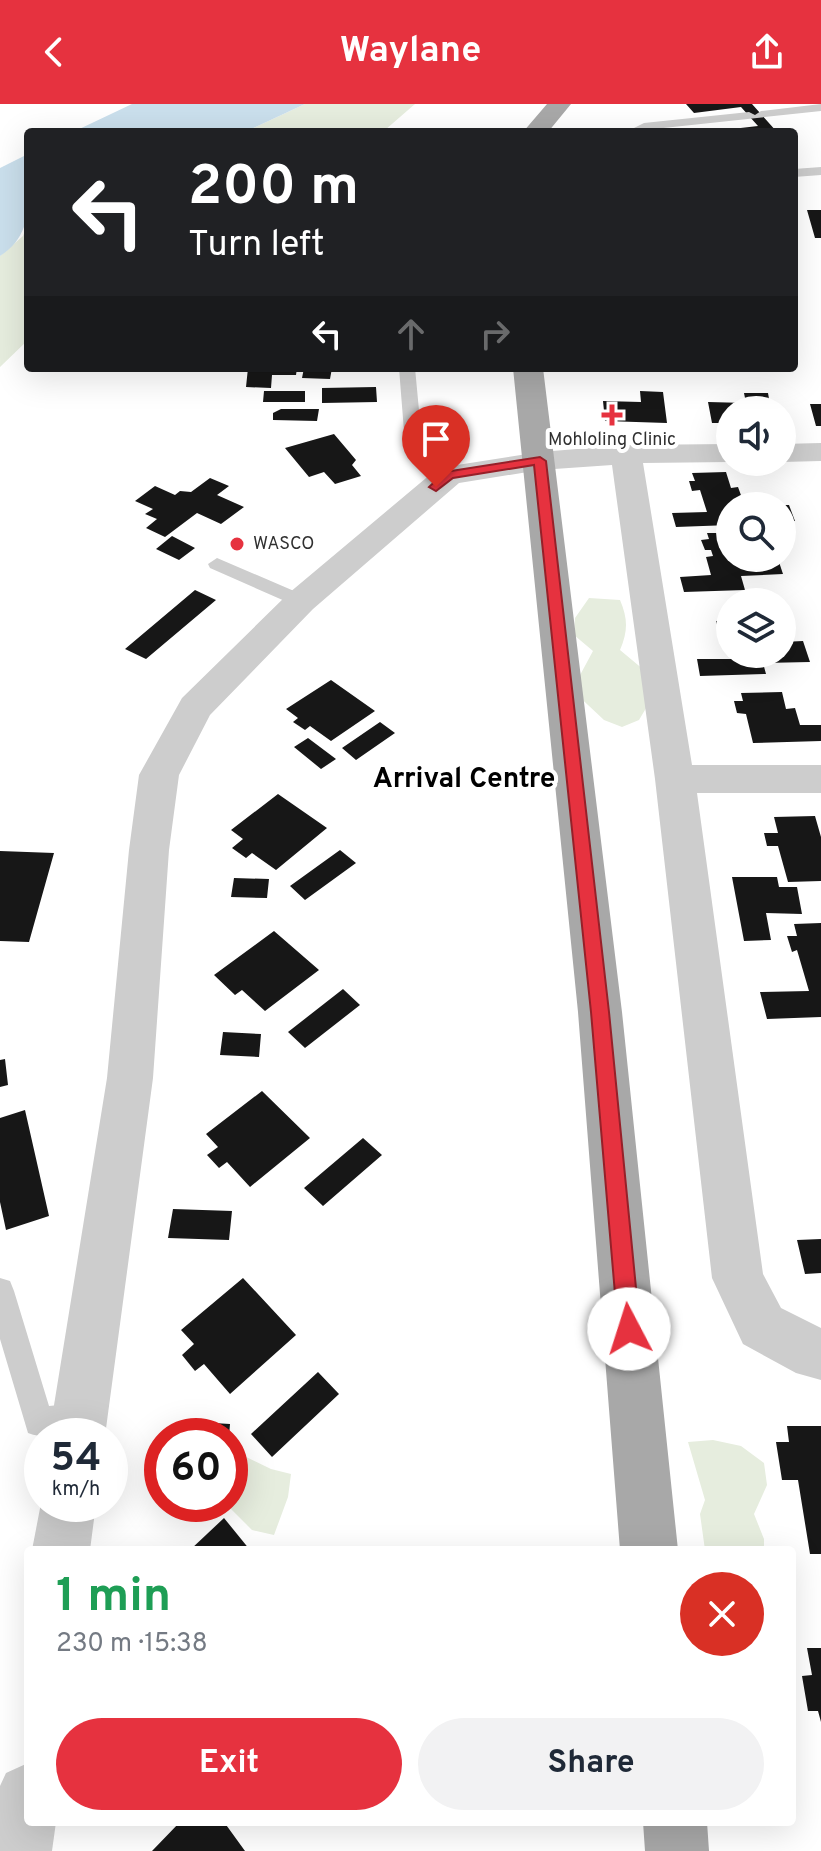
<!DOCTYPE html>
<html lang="en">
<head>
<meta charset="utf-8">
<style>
	:root { --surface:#fff; --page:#f2f2f3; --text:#1f2937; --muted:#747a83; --accent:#e6323f }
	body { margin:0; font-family:Overpass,sans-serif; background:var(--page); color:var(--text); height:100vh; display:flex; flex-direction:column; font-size:30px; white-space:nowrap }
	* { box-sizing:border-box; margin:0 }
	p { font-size:26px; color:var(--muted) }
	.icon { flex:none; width:44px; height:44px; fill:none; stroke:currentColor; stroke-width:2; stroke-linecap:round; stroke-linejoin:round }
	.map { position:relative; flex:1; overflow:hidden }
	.drawer { position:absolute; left:24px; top:1442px; width:772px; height:280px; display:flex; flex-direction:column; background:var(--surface); border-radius:8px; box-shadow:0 8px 32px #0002 }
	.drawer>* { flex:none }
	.banner { position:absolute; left:24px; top:24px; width:774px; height:244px; border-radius:8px; box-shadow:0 8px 32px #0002; background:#202124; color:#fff; overflow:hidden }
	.buttons { position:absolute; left:716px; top:292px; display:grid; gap:16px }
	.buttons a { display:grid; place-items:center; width:80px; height:80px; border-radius:50%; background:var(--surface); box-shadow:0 8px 32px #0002; font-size:40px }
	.speed { position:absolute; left:24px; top:1314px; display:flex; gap:16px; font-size:40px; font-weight:700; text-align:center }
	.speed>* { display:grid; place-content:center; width:104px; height:104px; border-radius:50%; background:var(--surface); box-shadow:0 8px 32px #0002; line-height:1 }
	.speed small { font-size:20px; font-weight:400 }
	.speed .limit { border:12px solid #d22; background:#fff; color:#111 }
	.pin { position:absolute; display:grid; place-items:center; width:68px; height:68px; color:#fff; margin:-82px -34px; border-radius:50% 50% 50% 0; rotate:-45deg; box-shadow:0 0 8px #0007 }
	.pin .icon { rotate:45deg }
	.me { position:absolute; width:88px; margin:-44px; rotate:355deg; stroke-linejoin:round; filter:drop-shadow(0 0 6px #0008) }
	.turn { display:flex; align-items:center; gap:28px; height:168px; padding:0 32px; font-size:36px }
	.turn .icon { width:104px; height:104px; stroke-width:2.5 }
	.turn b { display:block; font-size:56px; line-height:68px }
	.lanes { display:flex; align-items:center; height:76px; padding:0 32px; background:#0003; justify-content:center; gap:40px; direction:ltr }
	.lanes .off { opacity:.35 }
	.round { display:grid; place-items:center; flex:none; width:84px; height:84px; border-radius:42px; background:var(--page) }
	.headline { display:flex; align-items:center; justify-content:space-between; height:136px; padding:0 32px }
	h1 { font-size:48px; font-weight:700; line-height:60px; color:#1e9e55 }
	.primary-button { display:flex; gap:16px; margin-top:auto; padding:16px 32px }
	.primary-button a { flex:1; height:92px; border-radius:48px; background:var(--accent); color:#fff; font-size:32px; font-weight:700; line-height:92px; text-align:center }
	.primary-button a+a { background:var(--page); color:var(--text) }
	header { display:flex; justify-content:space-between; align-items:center; height:104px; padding:0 32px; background:var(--accent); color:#fff; font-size:36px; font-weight:700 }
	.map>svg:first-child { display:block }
	.green { fill:#e6edde }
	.water { fill:#cadfec }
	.building { fill:#171717 }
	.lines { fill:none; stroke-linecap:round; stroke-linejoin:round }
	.service { fill:#cdcdcd; fill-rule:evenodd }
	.minor { fill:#cdcdcd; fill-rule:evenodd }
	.primary { fill:#a8a8a8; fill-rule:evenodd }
	.route { fill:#e6323f; stroke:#962029; stroke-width:2 }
	.poi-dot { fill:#e6323f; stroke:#fff; stroke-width:3 }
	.labels { text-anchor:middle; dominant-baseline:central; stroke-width:8; stroke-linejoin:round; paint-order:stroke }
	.far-poi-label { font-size:18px; fill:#303030; stroke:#fff }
	.district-label { font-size:28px; font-weight:bold; fill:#000; stroke:#fff }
</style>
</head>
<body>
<header><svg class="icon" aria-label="back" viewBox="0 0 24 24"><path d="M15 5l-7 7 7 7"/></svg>Waylane<svg class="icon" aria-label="share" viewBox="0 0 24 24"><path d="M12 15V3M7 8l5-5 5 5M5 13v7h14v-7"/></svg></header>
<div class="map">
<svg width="821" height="1747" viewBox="0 0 821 1747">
	<rect width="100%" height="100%" fill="#fff"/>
	<path class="green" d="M 305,0 L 415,0 L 385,26 L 245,28 Z
		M 28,117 L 28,236 L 0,263 L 0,152 L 23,132 Z
		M 589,494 L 620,496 C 628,515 628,527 620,546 L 650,571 L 655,589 L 639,616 L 622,623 L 604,616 L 572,586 L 593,547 L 574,531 L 575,514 Z
		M 713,1336 L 741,1342 L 764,1359 L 767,1381 L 754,1410 L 764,1435 L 764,1446 L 705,1446 L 700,1410 L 705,1396 L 688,1338 Z
		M 242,1351 L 271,1365 L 291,1370 L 288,1393 L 274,1431 L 252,1426 L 231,1405 L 230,1373 Z"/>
	<path class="water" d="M 132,0 L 305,0 L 245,28 L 73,28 Z
		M 28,50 C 28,88 37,129 0,152 L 0,64 Z"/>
	<path class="building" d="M 686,0 L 752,0 L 777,28 L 734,28 L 732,25 L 758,22 L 741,3 L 694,9 Z
		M 807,106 L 821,106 L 821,134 L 815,134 Z
		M 248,264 L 297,264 L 296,271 L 272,271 L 271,284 L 246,283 Z
		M 304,264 L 332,264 L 330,275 L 302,274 Z
		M 376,283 L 377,298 L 322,299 L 322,284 Z
		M 264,287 L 305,287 L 305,298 L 263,298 Z
		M 640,287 L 663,288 L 667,319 L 605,317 L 603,297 L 641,298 Z
		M 744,289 L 768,289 L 771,306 L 730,306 L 730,319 L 712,319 L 708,298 L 746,299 Z
		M 810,300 L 821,300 L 821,322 L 816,322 Z
		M 281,305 L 319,305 L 317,317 L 273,316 L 273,309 Z
		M 334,330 L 356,356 L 352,361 L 361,372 L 335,380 L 324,368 L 309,373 L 285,344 Z
		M 726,368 L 731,384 L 738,383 L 742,394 L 764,393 L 767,402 L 730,402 L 730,421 L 676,423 L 672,409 L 707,408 L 700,386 L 692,387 L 689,377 L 695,377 L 692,369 Z
		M 210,374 L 229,382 L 217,391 L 244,403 L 221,420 L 197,409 L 165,433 L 146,424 L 157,415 L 145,410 L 153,405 L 135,397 L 155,382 L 175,391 L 180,387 L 191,388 Z
		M 782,401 L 789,401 L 795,417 L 782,418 Z
		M 707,429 L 730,429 L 730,454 L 778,455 L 783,470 L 741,472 L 745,486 L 684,488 L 680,473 L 711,471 L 706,453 L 713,452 L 711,446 L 705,446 L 701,436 L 709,435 Z
		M 172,432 L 195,444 L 179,456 L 156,445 Z
		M 195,486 L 216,496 L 146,555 L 125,545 Z
		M 730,508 L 730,531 L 720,531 L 716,517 L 726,516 L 724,509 Z
		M 803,537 L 810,558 L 763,559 L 766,570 L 700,572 L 697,555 L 735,555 L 733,550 L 782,550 L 782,538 Z
		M 331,576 L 375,607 L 331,637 L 310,622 L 305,626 L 293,618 L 298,614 L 286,605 Z
		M 782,588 L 786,605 L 795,604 L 800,621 L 821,621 L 821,637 L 753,639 L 746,610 L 737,609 L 734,597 L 743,597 L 741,589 Z
		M 380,618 L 395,629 L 356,656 L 342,644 Z
		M 308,634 L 336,655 L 321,665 L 294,643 Z
		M 278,690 L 327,724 L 276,766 L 252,749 L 246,754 L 232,744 L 243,735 L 231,726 Z
		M 815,712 L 821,733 L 821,777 L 788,778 L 778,742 L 767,742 L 764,729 L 778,729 L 774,713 Z
		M 340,746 L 356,759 L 305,796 L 290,782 Z
		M 0,747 L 54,749 L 29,838 L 0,837 Z
		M 732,773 L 777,773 L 779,783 L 797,783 L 802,810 L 766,809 L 771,836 L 744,837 Z
		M 234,774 L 269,775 L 267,794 L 231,793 Z
		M 821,819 L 821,913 L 767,915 L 760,888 L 809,887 L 797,846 L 792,848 L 787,832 L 797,832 L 794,820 Z
		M 274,827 L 319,866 L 265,907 L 242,886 L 235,891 L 214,871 Z
		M 343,885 L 360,901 L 305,944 L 288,928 Z
		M 223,928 L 261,930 L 259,953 L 220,951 Z
		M 5,955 L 8,981 L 0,983 L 0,956 Z
		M 262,987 L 310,1034 L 250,1083 L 227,1058 L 219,1064 L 207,1051 L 218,1043 L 206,1030 Z
		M 25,1006 L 49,1112 L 6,1126 L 0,1098 L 0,1014 Z
		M 363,1034 L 382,1051 L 323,1102 L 304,1084 Z
		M 173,1105 L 232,1107 L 229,1136 L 168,1134 Z
		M 821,1135 L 821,1169 L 805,1170 L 797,1136 Z
		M 243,1174 L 296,1231 L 230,1290 L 204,1260 L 195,1267 L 182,1251 L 194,1240 L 181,1226 Z
		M 318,1268 L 339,1290 L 272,1353 L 251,1330 Z
		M 181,1317 L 230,1320 L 229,1332 L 179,1332 Z
		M 787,1322 L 821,1322 L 821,1450 L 810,1450 L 798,1376 L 782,1376 L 776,1338 L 789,1338 Z
		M 224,1414 L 250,1446 L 190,1446 Z
		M 807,1544 L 821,1544 L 821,1618 L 818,1607 L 808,1607 L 802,1572 L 812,1571 Z
		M 180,1718 L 224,1718 L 245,1747 L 152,1747 Z"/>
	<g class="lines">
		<path class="service" d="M 821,0 L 821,7 L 626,28 L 644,19 L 749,8 L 755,11 L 761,7 Z
			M 821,63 L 821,71 L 794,73 L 794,65 Z
			M 399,264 L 415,264 L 422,338 L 455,367 L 458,371 L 455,375 L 443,375 L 405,340 Z
			M 217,454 L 308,493 L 311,497 L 301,503 L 294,501 L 210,464 L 208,460 Z
			M 0,1174 L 10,1177 L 14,1187 L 49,1302 L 79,1299 L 90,1303 L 94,1314 L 90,1325 C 72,1332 46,1336 28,1329 L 0,1235 Z"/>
		<path class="minor" d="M 821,339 L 821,357 L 782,358 L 780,358 L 782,340 Z
			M 730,340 L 730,358 L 643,359 L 692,661 L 821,661 L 821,689 L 697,689 L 763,1170 L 781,1204 L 821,1224 L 821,1276 L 796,1269 L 743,1240 L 712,1174 L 655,675 L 612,361 L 540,366 L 459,379 L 313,505 L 210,611 L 179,671 L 169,746 L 153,974 L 105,1332 L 49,1332 L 107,974 L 129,746 L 139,671 L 182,594 L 289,489 L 438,364 L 540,348 L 626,341 Z
			M 42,1394 L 42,1400 L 96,1400 L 90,1446 L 32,1446 Z
			M 28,1659 L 28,1718 L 56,1718 L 52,1747 L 0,1747 L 0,1682 L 6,1669 Z"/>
		<path class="primary" d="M 547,0 L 571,0 L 548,28 L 523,28 Z
			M 513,264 L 543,264 L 622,908 L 678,1446 L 620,1446 L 578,908 Z
			M 643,1718 L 707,1718 L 709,1747 L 645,1747 Z"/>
	</g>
	<path class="route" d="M 540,353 L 546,357 L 609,908 L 640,1225 L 637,1232 L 629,1235 L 621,1232 L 618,1225 L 591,908 L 534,361 L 453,374 L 436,387 L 429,383 L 445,368 Z"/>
	<g class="poi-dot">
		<path d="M608 299h8v8h8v8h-8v8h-8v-8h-8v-8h8z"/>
		<circle cx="237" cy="440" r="8"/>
	</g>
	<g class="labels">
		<g class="far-poi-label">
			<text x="612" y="336">Mohloling Clinic</text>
			<text x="253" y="440" text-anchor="start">WASCO</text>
		</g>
		<g class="district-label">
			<text x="464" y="676">Arrival Centre</text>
		</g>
	</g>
</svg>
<div class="buttons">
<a><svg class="icon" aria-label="sound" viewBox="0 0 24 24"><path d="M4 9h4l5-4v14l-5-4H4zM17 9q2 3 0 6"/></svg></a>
<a><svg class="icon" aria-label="search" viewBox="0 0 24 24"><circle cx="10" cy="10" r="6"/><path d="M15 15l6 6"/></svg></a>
<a><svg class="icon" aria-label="layers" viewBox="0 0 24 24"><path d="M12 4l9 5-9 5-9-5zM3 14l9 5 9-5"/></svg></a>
</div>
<div class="speed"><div>54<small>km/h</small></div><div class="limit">60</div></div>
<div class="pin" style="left:436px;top:383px;background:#d93025"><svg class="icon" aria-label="arrive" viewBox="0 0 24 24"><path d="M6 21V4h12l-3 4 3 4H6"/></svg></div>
<svg class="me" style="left:629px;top:1225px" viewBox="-20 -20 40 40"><circle r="19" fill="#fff"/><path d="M0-13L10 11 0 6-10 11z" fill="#e6323f"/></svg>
<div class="banner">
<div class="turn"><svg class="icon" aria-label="left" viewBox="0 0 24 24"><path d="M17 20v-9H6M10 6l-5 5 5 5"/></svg><div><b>200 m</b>Turn left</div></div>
<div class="lanes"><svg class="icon" aria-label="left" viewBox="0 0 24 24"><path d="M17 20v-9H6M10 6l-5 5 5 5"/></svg><svg class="icon off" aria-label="ahead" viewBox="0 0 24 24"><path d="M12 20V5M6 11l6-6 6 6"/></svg><svg class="icon off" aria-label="right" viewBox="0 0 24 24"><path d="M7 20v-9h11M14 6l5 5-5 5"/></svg></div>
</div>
<section class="drawer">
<div class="headline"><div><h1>1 min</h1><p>230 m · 15:38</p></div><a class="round" style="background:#d93025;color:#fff"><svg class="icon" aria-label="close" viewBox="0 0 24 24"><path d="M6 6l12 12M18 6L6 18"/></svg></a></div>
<div class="primary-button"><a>Exit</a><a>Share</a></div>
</section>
</div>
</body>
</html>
